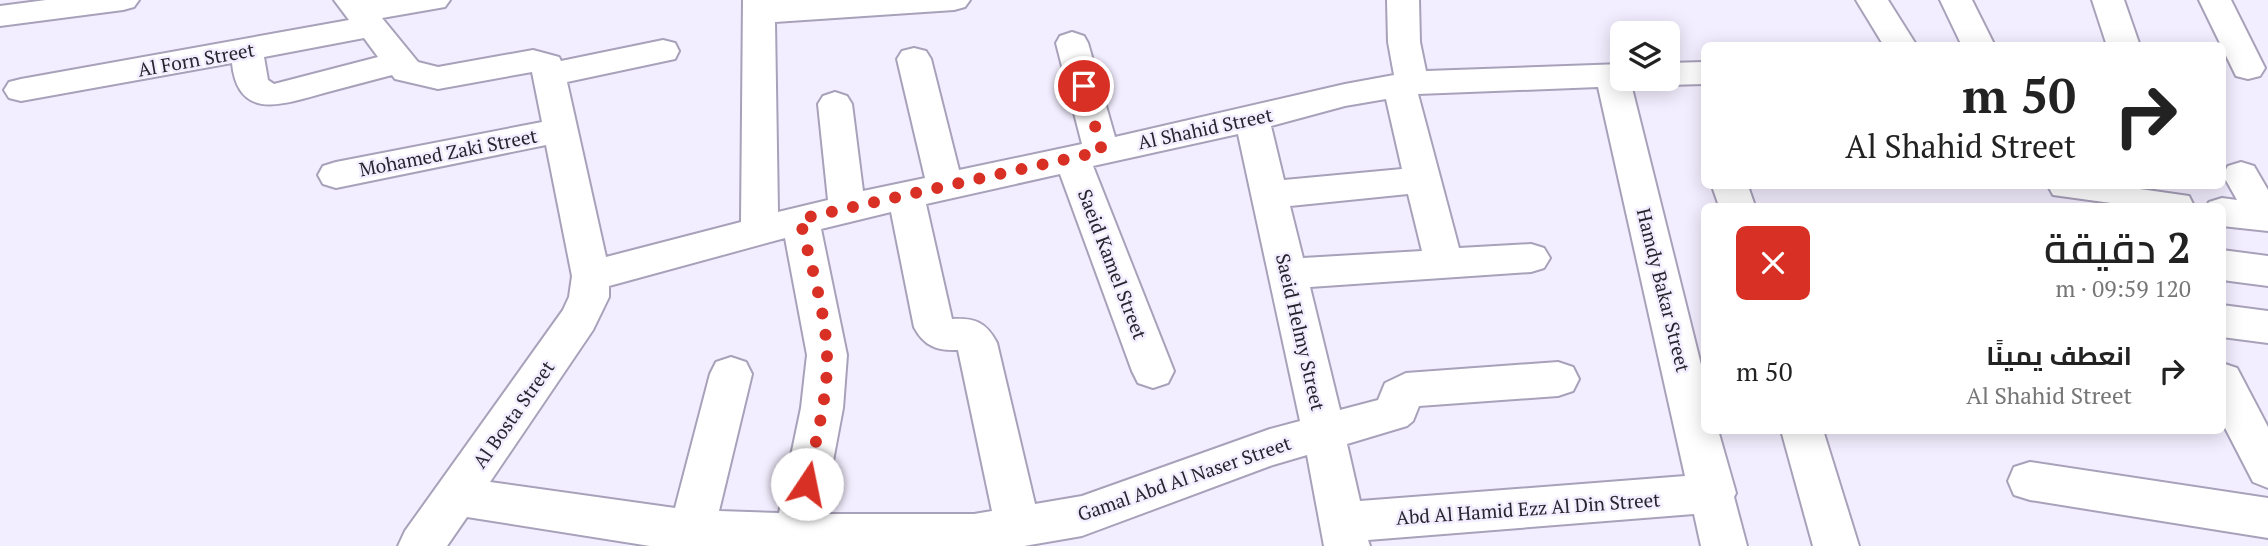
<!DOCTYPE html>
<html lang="ar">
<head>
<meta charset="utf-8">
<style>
	:root { --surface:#fff; --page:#f6f6f6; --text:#222; --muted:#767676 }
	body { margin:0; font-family:"PT Serif",Cairo,serif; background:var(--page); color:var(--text); direction:rtl; height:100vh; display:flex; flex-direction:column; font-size:26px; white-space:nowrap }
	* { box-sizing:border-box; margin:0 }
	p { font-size:23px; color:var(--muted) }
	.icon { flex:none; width:38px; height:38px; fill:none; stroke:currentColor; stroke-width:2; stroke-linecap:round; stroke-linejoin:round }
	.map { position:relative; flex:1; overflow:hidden; direction:ltr }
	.side { position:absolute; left:1701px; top:203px; width:525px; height:231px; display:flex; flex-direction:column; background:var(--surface); border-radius:10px; box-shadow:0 4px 18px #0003; direction:rtl }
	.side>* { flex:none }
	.top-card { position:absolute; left:1701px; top:42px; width:525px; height:147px; border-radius:10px; box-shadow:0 4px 18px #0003; direction:rtl; background:#fff; color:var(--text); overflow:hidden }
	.tools { position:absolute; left:1610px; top:21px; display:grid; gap:14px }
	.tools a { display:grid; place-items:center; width:70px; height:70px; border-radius:10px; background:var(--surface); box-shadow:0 4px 18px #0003; font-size:35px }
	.pin { position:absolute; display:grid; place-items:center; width:60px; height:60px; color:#fff; margin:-30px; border:4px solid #fff; border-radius:50%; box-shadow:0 2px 7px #0007 }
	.me { position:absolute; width:77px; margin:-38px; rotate:11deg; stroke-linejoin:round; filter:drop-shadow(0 0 5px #0008) }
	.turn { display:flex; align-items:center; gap:24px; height:147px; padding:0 35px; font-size:32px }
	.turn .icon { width:91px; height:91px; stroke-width:2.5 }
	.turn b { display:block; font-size:49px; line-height:60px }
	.round { display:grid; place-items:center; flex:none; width:74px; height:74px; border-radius:10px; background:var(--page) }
	.overview { display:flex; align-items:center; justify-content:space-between; height:119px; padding:0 35px }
	h1 { font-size:42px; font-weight:600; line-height:52px }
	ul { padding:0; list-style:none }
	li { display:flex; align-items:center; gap:21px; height:98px; padding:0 35px }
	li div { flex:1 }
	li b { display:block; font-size:26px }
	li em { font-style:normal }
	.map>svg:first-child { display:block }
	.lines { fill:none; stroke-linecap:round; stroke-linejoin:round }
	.minor-casing { stroke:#a8a1ba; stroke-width:4 }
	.minor { fill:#fff; fill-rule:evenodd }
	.route { stroke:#d93025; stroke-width:12; stroke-dasharray:0 21.6 }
	.labels { text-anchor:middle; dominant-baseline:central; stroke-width:5; stroke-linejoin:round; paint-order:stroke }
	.street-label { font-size:19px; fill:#28242e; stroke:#f3eeff }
</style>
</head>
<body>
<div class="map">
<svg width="2268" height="546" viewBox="0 0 2268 546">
	<rect width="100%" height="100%" fill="#f3eeff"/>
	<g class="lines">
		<g class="minor-casing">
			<path id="minor" d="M 46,0 L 139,0 L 134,7 L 123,10 L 0,26 L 0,6 Z
				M 334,0 L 450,0 L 445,7 L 382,18 L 418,62 L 438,67 L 533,50 L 559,57 L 561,61 L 663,40 L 675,43 L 679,51 L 675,59 L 567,82 L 606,257 L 741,222 L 743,0 L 970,0 L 965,7 L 954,10 L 775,22 L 778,212 L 828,200 L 818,104 L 823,96 L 835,92 L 847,96 L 852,104 L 863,191 L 925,178 L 897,59 L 902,51 L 914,48 L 926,51 L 931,59 L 959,170 L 1082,144 L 1056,43 L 1060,36 L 1072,32 L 1084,36 L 1088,43 L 1115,137 L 1345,84 L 1394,75 L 1388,42 L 1387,0 L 1419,0 L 1420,42 L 1426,71 L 1622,64 L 1622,79 L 1636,79 L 1631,84 L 1704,377 L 1704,430 L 1718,430 L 1736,493 L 1734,497 L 1747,546 L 1701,546 L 1694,514 L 1368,540 L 1370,546 L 1324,546 L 1307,455 L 1273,465 L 1082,536 L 1024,546 L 650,546 L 467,517 L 447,546 L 398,546 L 405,531 L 563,310 L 569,297 L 572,276 L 546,145 L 336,188 L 323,184 L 318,175 L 323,166 L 336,162 L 542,122 L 532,72 L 438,89 L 395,79 L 392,75 C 369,81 346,87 324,93 C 284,104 238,122 232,63 L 21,101 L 9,98 L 4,90 L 9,82 L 21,79 L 349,20 ZM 364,38 L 378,57 L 274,84 L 268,80 L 264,57 ZM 1598,87 L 1685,476 L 1360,501 L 1347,444 L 1407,426 L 1413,421 L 1419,406 L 1558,396 L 1573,391 L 1579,379 L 1573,367 L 1558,362 L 1406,373 L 1385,383 L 1378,400 L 1340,410 L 1310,287 L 1531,272 L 1544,268 L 1550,258 L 1544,248 L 1531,244 L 1459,248 L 1418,94 ZM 1386,99 L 1402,169 L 1284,180 L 1271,126 L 1345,106 ZM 1238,134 L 1300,421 L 1270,429 L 1082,496 L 1035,504 L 997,343 C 986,322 975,318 952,319 L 926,204 L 1060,174 L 1132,371 L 1138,383 L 1153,388 L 1168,383 L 1174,371 L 1093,166 ZM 1408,194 L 1422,251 L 1303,258 L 1290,206 ZM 891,212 L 914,327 C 924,346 937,351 958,350 L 992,511 L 974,514 L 823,514 L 843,408 L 847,355 L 821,229 ZM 785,238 L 807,355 L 801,408 L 779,513 L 719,511 L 752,374 L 746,362 L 731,357 L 716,362 L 710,374 L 675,508 L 490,482 L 593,330 L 609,297 L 609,286 Z
				M 1856,0 L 1888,0 L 1917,46 L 1884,46 Z
				M 1940,0 L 1972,0 L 1995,46 L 1962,46 Z
				M 2092,0 L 2124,0 L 2140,46 L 2107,46 Z
				M 2199,0 L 2231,0 L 2265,68 L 2260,76 L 2248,79 L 2236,76 Z
				M 1704,62 L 1704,84 L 1668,85 L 1654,79 L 1668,79 L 1668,63 Z
				M 2241,162 L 2254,166 L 2268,190 L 2268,231 L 2222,226 L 2222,206 L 2207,206 L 2209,202 L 2222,198 L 2237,200 L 2223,175 L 2228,166 Z
				M 1712,186 L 1748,186 L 1755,206 L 1719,206 Z
				M 2048,186 L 2138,186 L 2140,189 L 2189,196 L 2194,206 L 2113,206 L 2111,203 L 2053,195 Z
				M 2222,250 L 2268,256 L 2268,286 L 2222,280 Z
				M 2222,305 L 2268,311 L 2268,343 L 2222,337 Z
				M 2222,363 L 2237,368 L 2268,427 L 2268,488 L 2253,482 L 2222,422 Z
				M 1781,430 L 1823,430 L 1859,546 L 1813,546 Z
				M 2030,462 L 2268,498 L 2268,538 L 2030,500 L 2014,495 L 2008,481 L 2014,467 Z"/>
		</g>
		<use href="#minor" class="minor"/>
	</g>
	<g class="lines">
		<path class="route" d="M 807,484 C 815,442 828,399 827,356 C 826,311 810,263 800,219 L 1102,151 L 1084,86"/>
	</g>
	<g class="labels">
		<g class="street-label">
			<text transform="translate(196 59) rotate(-10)">Al Forn Street</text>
			<text transform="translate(1205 128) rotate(-12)">Al Shahid Street</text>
			<text transform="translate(448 152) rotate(-11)">Mohamed Zaki Street</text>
			<text transform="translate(1113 264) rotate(69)">Saeid Kamel Street</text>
			<text transform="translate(1664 290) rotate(76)">Hamdy Bakar Street</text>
			<text transform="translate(1301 332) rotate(77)">Saeid Helmy Street</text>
			<text transform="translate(513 414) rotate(-55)">Al Bosta Street</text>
			<text transform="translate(1184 478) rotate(-19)">Gamal Abd Al Naser Street</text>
			<text transform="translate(1528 508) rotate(-4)">Abd Al Hamid Ezz Al Din Street</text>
		</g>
	</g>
</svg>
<div class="tools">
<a><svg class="icon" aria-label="layers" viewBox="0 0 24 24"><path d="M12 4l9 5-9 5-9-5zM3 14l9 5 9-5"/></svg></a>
</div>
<div class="pin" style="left:1084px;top:86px;background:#d93025"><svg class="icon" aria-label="arrive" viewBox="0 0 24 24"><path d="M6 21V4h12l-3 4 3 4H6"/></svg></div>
<svg class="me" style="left:807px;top:484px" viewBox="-20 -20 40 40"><circle r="19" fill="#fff"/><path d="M0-13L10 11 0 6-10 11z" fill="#d93025"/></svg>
<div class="top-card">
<div class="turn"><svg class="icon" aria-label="right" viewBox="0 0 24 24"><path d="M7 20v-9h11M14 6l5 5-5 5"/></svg><div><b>50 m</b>Al Shahid Street</div></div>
</div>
<section class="side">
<div class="overview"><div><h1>2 دقيقة</h1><p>120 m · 09:59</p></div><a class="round" style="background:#d93025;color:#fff"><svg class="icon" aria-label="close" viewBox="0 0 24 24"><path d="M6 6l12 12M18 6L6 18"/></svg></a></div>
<ul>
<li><svg class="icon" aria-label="right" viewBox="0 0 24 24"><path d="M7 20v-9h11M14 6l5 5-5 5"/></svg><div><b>انعطف يمينًا</b><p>Al Shahid Street</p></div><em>50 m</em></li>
</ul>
</section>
</div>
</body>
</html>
